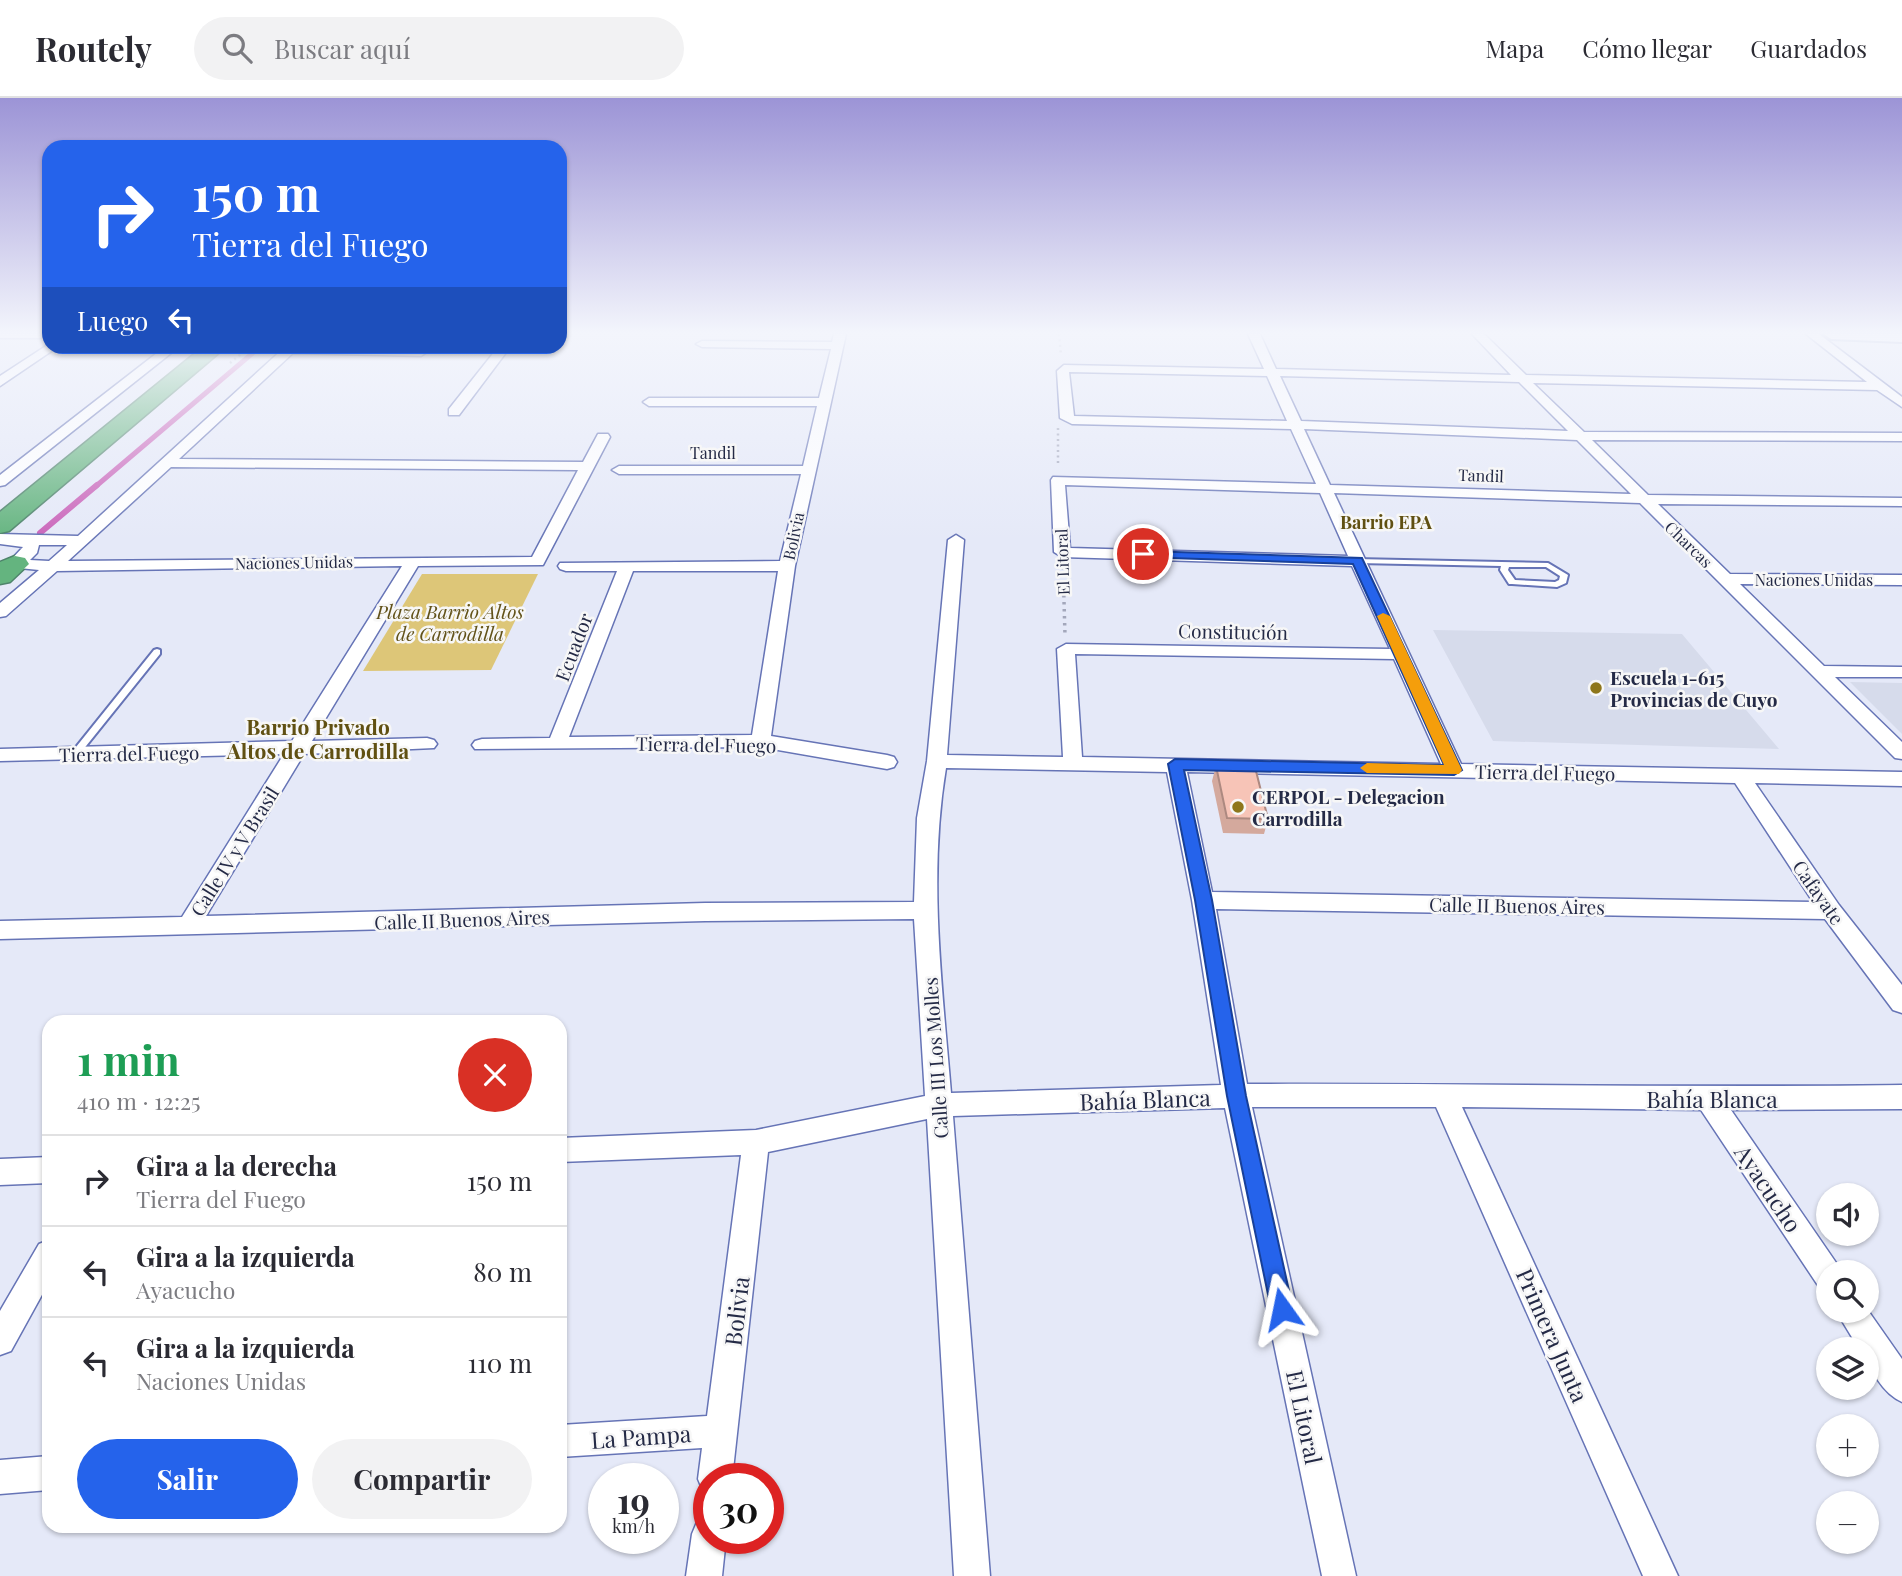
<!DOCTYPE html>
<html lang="es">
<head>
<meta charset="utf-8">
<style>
	:root { --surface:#fff; --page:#f2f2f3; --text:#2b2b33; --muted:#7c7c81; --line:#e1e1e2; --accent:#2563eb }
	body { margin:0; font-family:"Playfair Display",serif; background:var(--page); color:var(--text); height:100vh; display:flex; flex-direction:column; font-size:26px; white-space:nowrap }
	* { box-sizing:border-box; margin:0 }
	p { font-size:23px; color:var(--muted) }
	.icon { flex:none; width:38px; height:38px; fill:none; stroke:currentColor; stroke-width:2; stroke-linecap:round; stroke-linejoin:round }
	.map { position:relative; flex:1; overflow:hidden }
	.side { position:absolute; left:42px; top:917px; width:525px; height:518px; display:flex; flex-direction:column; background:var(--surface); border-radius:21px; box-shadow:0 2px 5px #0004 }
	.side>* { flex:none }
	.top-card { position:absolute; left:42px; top:42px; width:525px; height:214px; border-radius:21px; box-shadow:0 2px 5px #0004; background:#2563eb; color:#fff; overflow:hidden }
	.controls { position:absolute; left:1816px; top:1085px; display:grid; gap:14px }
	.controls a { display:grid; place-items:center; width:63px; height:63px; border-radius:50%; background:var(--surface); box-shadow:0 2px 5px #0004; font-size:35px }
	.speed { position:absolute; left:588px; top:1365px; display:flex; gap:14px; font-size:35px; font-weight:700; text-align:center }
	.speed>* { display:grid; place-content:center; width:91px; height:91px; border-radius:50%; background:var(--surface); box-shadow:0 2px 5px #0004; line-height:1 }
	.speed small { font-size:18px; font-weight:400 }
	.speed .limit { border:10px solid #d22; background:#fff; color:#111 }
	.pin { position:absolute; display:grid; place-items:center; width:60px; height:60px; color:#fff; margin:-30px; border:4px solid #fff; border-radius:50%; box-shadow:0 2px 7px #0007 }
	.me { position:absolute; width:77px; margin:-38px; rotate:348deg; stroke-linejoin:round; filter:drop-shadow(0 0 5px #0008) }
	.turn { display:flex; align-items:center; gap:24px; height:147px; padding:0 35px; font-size:32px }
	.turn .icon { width:91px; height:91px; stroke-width:2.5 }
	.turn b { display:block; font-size:49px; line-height:60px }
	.then { display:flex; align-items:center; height:66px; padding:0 35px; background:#0003; gap:14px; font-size:26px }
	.round { display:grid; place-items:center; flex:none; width:74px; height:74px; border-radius:37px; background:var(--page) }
	.headline { display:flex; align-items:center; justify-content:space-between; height:119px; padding:0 35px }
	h1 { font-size:42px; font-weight:700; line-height:52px; color:#1e9e55 }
	.cta { display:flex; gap:14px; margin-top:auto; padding:14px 35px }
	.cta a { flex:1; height:80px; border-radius:42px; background:var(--accent); color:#fff; font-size:28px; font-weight:700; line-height:80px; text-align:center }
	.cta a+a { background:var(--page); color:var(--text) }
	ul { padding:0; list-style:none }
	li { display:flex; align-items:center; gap:21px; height:91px; padding:0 35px; border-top:2px solid var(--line) }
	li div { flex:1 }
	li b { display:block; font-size:26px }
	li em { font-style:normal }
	header { display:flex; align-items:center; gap:42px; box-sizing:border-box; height:98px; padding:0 35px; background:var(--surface); border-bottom:2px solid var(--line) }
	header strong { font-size:33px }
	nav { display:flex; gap:38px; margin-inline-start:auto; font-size:24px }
	.search { width:490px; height:63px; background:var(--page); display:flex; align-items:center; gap:18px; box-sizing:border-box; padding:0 24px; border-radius:38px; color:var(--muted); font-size:26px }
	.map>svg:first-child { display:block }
	.built { fill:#d6dbeb }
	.green { fill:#ddc678 }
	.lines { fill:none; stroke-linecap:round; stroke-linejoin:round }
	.stream-far1 { stroke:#ca65ba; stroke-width:5 }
	.stream { stroke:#ca65ba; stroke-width:6 }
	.lane-casing { stroke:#6674b6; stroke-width:4 }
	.street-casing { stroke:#6674b6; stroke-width:3 }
	.secondary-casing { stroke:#6674b6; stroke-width:4 }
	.highway-casing { stroke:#4e846b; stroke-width:3 }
	.path-far1 { stroke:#a3a7bb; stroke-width:2.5; stroke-dasharray:2 3.5; stroke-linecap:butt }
	.path { stroke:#a3a7bb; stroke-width:3.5; stroke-dasharray:2.5 4.5; stroke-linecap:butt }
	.lane { fill:#fff; fill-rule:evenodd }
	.street { fill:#fff; fill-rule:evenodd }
	.secondary { fill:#fff; fill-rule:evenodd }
	.highway { fill:#64b47f; fill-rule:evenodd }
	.wall { fill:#d4a99d }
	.building { fill:#f7c4b7; stroke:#ad8980; stroke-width:2 }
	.route { fill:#2563eb; stroke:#184099; stroke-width:2 }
	.slow { fill:#f59e0b }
	.poi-dot { fill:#8e761b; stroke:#f7f7f7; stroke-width:2.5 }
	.labels { text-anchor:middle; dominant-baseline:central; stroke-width:5; stroke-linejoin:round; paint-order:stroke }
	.far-street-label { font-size:16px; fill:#242a46; stroke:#f7f7f7 }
	.far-neighbourhood-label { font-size:18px; font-weight:bold; fill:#605012; stroke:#f7f7f7 }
	.park-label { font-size:19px; font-style:italic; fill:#625219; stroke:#f7f7f7 }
	.street-label { font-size:19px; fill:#242a46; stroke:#f7f7f7 }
	.poi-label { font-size:19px; font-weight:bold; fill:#242a46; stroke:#f7f7f7; text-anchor:start }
	.neighbourhood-label { font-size:21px; font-weight:bold; fill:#605012; stroke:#f7f7f7 }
	.near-street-label { font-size:23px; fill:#242a46; stroke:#f7f7f7 }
</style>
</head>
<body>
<header>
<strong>Routely</strong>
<div class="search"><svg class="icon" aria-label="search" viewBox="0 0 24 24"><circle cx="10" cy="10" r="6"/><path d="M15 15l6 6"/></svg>Buscar aquí</div>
<nav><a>Mapa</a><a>Cómo llegar</a><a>Guardados</a></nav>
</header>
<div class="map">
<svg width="1902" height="1478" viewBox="0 0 1902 1478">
	<rect width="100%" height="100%" fill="#e5e9f8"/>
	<path class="built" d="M 1433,532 L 1682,536 L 1779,651 L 1493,643 Z
		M 1850,584 L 1902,585 L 1902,636 Z"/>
	<path class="green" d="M 422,476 L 538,476 L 491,572 L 363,573 Z"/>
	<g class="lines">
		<path class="stream-far1" d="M 95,389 L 261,248"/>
		<path class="stream" d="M 40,435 L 97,387"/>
		<g class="lane-casing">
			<path id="lane" d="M 1355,461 L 1548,465 L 1568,477 L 1566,485 L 1557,489 L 1512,486 L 1509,486 L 1500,472 L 1501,468 L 1358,465 L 1355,465 ZM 1509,469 L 1546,469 L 1560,478 L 1559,482 L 1555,484 L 1515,482 L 1508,472 Z
				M 157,551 L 160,552 L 160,556 L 78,658 L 72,658 L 70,656 L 72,654 L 154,552 Z"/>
		</g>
		<g class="street-casing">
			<path id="street" d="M 0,236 L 49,236 L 49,240 L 0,240 Z
				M 834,236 L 846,236 L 795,468 L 771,638 L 887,657 L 894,659 L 897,664 L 894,669 L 887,671 L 761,649 L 475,651 L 472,647 L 475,643 L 482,641 L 550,640 L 617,473 L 566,473 L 560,471 L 558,468 L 560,465 L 780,463 L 801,376 L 619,376 L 612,372 L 619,368 L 803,368 L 817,308 L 649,308 L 643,304 L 649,300 L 819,300 L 831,251 L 702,249 L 696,246 L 702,243 L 832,244 ZM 633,473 L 778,473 L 752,637 L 569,639 Z
				M 1248,236 L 1260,236 L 1276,271 L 1511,277 L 1472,236 L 1484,236 L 1526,277 L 1867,284 L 1806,236 L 1819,236 L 1902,299 L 1902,309 L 1877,292 L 1533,285 L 1584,334 L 1902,335 L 1902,343 L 1592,342 L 1648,397 L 1902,400 L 1902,408 L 1658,406 L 1730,476 L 1902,477 L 1902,487 L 1740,486 L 1824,568 L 1902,569 L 1902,579 L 1835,579 L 1902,644 L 1902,661 L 1895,660 L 1640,405 L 1334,395 L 1461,666 L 1902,674 L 1902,688 L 1755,685 L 1839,807 L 1902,887 L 1902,915 L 1893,912 L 1825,821 L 1216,811 L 1247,986 C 1465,985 1684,990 1902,987 L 1902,1011 L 1731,1012 L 1839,1169 L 1842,1174 L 1829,1174 L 1829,1194 L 1819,1189 L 1701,1012 L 1462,1009 L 1678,1478 L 1643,1478 L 1436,1009 L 1252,1009 L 1356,1478 L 1322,1478 L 1225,1010 L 953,1018 L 990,1478 L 954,1478 L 927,1021 L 768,1054 L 732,1381 L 709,1381 L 709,1395 L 703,1393 L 698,1381 L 702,1350 L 560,1359 L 560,1327 L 707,1318 L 741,1057 L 560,1064 L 560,1040 L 756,1032 L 925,998 L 914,821 L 705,823 L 0,841 L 0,823 L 182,819 L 284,656 L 0,663 L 0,651 L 292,643 L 402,468 L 57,473 L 6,518 L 0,519 L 0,505 L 39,472 L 9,469 L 7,466 L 23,449 L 0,446 L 0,436 L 78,438 L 285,249 L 421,250 L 427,254 L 421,258 L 293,255 L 179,361 L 583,364 L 598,336 L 608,336 L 610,339 L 543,467 L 418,468 L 312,643 L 427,640 L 434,642 L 437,646 L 434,650 L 304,656 L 206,818 L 705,805 L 914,804 L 917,720 L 927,663 L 948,442 L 956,437 L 964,442 L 947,657 L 1063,659 L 1057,551 L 1066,546 L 1390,551 L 1352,468 L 1062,459 L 1054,454 L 1051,382 L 1053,379 L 1316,386 L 1291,331 L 1072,326 L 1060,320 L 1057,273 L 1064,267 L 1264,271 ZM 1069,274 L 1267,278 L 1287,323 L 1074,318 ZM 1280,278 L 1519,284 L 1568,333 L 1301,323 ZM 1304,331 L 1577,342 L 1631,396 L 1330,387 ZM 171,369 L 578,372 L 532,459 L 68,463 ZM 1065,387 L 1320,395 L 1348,458 L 1070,450 ZM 39,447 L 67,447 L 49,463 L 30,462 L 37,455 ZM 1075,556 L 1394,561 L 1441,666 L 1082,659 ZM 946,670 L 1167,674 L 1192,802 L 1221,987 L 951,995 C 942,886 928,778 946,670 ZM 1187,674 L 1735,685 L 1813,804 L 1212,794 Z
				M 49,246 L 49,248 L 59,248 L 0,288 L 0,278 Z
				M 166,248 L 180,248 L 5,387 L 0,388 L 0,377 Z
				M 499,248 L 511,248 L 459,317 L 449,317 L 449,311 Z
				M 49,1059 L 49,1085 L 0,1087 L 0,1061 Z
				M 49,1142 L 49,1184 L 11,1253 L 0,1257 L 0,1213 L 39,1146 Z
				M 1867,1211 L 1902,1261 L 1902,1304 C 1884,1296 1867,1271 1867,1251 L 1859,1251 L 1836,1213 L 1867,1213 Z
				M 49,1358 L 49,1392 L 0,1396 L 0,1362 Z
				M 709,1419 L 709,1440 L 726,1440 L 722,1478 L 686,1478 L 692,1436 L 697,1424 Z"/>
		</g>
		<g class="secondary-casing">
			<path id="secondary" d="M 1824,236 L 1902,236 L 1902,244 L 1831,241 Z"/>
		</g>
		<g class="highway-casing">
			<path id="highway" d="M 204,248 L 227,248 L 9,433 L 0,435 L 0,414 Z
				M 15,458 L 25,460 L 29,466 L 10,484 L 0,486 L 0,464 Z"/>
		</g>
		<path class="path-far1" d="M 1059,236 L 1061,257
			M 230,265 L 251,248
			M 1058,330 L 1058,367"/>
		<path class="path" d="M 1063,469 L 1065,537"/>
		<use href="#lane" class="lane"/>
		<use href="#street" class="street"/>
		<use href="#secondary" class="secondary"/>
		<use href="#highway" class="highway"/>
	</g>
	<path class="wall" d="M 1216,668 L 1268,721 L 1264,736 L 1223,735 L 1212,683 Z"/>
	<path class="building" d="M 1216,668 L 1255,669 L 1268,721 L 1227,720 Z"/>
	<linearGradient id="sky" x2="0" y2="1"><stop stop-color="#9c94d6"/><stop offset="0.53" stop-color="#f3f5fc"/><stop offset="1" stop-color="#f3f5fc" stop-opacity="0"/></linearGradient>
	<rect width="1902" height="443" fill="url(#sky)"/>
	<path class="route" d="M 1143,453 L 1362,460 L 1462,672 L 1454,677 L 1184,672 L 1212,802 L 1246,998 L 1293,1211 L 1290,1219 L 1282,1223 L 1274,1219 L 1271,1211 L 1227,998 L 1195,802 L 1168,666 L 1175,661 L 1444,667 L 1353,466 L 1138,459 L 1138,454 Z"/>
	<path class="slow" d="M 1383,515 L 1390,518 L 1462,672 L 1459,676 L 1367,675 L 1360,670 L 1367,665 L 1444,667 L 1377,518 Z"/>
	<g class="poi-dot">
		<circle cx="1596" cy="590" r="7"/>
		<circle cx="1238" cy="709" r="7"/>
	</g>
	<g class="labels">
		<g class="far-street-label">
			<text x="713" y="354">Tandil</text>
			<text transform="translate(1481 377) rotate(2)">Tandil</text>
			<text transform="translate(793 438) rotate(-78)">Bolivia</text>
			<text transform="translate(1689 446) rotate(44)">Charcas</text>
			<text transform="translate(294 464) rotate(-1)">Naciones Unidas</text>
			<text transform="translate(1062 464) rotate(-92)">El Litoral</text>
			<text x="1814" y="481">Naciones Unidas</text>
		</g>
		<g class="far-neighbourhood-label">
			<text x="1386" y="424">Barrio EPA</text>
		</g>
		<g class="park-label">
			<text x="450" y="513">Plaza Barrio Altos<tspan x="450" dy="22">de Carrodilla</tspan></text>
		</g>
		<g class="street-label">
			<text transform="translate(1233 533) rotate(1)">Constitución</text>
			<text transform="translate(573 549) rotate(-69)">Ecuador</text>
			<text transform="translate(706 646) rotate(1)">Tierra del Fuego</text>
			<text transform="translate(129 655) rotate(-1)">Tierra del Fuego</text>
			<text transform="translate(1545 674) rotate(1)">Tierra del Fuego</text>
			<text transform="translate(234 753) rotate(-58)">Calle IV y V Brasil</text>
			<text transform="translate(1819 794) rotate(55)">Cafayate</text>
			<text transform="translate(1517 807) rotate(1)">Calle II Buenos Aires</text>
			<text transform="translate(462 821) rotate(-2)">Calle II Buenos Aires</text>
			<text transform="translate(935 960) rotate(-94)">Calle III Los Molles</text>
		</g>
		<g class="poi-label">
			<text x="1610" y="579">Escuela 1-615<tspan x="1610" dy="22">Provincias de Cuyo</tspan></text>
			<text x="1252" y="698">CERPOL - Delegacion<tspan x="1252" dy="22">Carrodilla</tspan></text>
		</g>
		<g class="neighbourhood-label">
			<text x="318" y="628">Barrio Privado<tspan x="318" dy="24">Altos de Carrodilla</tspan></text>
		</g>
		<g class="near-street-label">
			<text x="1712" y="1000">Bahía Blanca</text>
			<text transform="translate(1145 1001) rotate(-2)">Bahía Blanca</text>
			<text transform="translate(1769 1090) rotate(56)">Ayacucho</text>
			<text transform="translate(736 1213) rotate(-83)">Bolivia</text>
			<text transform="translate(1553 1237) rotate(66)">Primera Junta</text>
			<text transform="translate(1305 1319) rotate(78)">El Litoral</text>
			<text transform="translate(641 1338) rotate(-4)">La Pampa</text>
		</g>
	</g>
</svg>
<div class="controls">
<a><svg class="icon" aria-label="sound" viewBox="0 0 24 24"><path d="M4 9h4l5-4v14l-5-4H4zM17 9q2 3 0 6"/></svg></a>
<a><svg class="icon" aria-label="search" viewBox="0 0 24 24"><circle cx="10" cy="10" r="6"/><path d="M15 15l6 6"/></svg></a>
<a><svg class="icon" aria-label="layers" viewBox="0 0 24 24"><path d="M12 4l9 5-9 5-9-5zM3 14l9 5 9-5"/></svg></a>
<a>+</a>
<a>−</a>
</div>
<div class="speed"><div>19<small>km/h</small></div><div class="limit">30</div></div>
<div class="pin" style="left:1143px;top:456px;background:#d93025"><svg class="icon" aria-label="arrive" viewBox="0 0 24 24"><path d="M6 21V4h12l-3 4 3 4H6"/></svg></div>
<svg class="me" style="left:1282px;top:1211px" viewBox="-20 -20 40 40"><path d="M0-17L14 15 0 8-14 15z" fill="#2563eb" stroke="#fff" stroke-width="4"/></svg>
<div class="top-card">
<div class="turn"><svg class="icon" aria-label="right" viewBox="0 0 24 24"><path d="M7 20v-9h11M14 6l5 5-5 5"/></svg><div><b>150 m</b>Tierra del Fuego</div></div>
<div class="then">Luego<svg class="icon" aria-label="left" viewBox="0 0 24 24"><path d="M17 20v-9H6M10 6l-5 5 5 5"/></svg></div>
</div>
<section class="side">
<div class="headline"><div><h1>1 min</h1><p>410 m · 12:25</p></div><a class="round" style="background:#d93025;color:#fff"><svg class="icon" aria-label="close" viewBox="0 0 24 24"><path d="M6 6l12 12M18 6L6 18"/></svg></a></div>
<ul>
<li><svg class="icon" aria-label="right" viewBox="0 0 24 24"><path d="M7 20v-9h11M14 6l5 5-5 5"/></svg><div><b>Gira a la derecha</b><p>Tierra del Fuego</p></div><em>150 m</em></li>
<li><svg class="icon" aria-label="left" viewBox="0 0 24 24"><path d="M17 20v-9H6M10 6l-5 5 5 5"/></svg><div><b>Gira a la izquierda</b><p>Ayacucho</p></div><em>80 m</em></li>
<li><svg class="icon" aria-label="left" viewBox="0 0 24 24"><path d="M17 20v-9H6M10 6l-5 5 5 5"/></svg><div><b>Gira a la izquierda</b><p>Naciones Unidas</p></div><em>110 m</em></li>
</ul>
<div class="cta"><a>Salir</a><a>Compartir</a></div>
</section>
</div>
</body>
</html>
